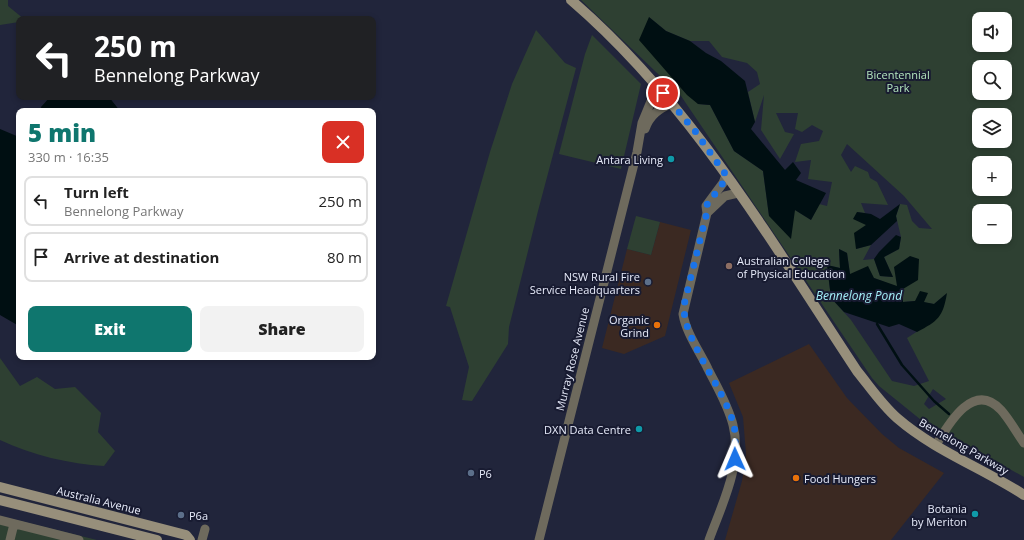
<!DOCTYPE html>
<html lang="en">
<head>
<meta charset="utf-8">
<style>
	:root { --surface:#fff; --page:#f2f2f2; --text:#222; --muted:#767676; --line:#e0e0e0; --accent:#0f766e }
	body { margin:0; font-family:"Open Sans",sans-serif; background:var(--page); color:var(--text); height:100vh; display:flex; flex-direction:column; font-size:15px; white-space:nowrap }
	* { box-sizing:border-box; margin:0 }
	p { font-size:13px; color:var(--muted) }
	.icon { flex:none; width:22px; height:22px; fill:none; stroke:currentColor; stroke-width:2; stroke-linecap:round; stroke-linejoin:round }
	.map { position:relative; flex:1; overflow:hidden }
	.panel { position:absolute; left:16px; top:108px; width:360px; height:252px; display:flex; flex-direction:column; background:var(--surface); border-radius:8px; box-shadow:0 2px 6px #0003 }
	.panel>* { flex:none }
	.banner { position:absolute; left:16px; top:16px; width:360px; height:84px; border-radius:8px; box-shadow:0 2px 6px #0003; background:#202124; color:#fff; overflow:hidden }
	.fabs { position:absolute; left:972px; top:12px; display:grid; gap:8px }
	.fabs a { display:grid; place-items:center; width:40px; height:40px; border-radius:8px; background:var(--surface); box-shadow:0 2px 6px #0003; font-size:20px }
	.pin { position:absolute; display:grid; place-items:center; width:34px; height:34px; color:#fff; margin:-17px; border:2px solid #fff; border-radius:50%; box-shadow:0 1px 4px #0007 }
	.me { position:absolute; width:44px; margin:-22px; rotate:359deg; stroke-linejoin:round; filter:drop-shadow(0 0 3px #0008) }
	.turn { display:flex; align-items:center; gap:14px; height:84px; padding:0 12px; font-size:18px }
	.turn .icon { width:52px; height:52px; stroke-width:2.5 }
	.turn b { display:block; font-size:28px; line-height:34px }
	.round { display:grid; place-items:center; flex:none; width:42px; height:42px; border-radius:8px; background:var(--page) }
	.summary { display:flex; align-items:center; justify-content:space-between; height:68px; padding:0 12px }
	h1 { font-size:24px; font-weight:800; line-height:30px; color:var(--accent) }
	.action { display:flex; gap:8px; margin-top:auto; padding:8px 12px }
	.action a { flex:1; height:46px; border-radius:8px; background:var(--accent); color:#fff; font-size:16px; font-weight:800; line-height:46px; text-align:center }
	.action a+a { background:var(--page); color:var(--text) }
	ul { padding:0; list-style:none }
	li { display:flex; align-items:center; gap:12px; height:50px; margin:0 8px 6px; padding:0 4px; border:2px solid var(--line); border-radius:8px }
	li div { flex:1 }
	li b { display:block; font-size:15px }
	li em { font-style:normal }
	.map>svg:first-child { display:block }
	.commercial { fill:#3b2922 }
	.green { fill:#2e4032; fill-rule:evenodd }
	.water { fill:#000f12 }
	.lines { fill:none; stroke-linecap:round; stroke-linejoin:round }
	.stream { stroke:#000f12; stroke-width:2.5 }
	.street { stroke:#6e6a5d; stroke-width:9 }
	.secondary { stroke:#978f7b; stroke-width:10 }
	.route { stroke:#1a73e8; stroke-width:7; stroke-dasharray:0 12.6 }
	.culture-dot { fill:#0f9aa8; stroke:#181b31; stroke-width:1.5 }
	.education-dot { fill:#8d6e63; stroke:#181b31; stroke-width:1.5 }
	.service-dot { fill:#5c6f8a; stroke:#181b31; stroke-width:1.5 }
	.food-dot { fill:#e8710a; stroke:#181b31; stroke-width:1.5 }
	.labels { text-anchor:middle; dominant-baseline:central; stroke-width:4; stroke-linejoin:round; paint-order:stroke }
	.park-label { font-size:11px; fill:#b3e5bd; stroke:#181b31 }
	.poi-label { font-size:11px; fill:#e7ebfa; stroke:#181b31; text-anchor:end }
	.street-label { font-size:11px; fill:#e7ebfa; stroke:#181b31 }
	.water-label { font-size:12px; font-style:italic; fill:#a3eef7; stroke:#181b31 }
</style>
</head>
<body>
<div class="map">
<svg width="1024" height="540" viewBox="0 0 1024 540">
	<rect width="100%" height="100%" fill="#21253b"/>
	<path class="commercial" d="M 660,222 L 691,230 L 665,336 L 624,354 L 602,348 L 627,249 L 651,255 Z
		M 809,344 L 847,398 L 882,434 L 899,448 L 944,473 L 891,540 L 725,540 L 742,481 L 746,454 L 743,417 L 729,383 Z"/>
	<path class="green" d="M 0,0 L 8,0 L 8,6 L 24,19 L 19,19 L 19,22 L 0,25 Z
		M 581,0 L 1024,0 L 1024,477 L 933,426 L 931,428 L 879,386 L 872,378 L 681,96 ZM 649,17 L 666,31 L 690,41 L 709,41 L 722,57 L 747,63 L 757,72 L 760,84 L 748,92 L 755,122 L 764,95 L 761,130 L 780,159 L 794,134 L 785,132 L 776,113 L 798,113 L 795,129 L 802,132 L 812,125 L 823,131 L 819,141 L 801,144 L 795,162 L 811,160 L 808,179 L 832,182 L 827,206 L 819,204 L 811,220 L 795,210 L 769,216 L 763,171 L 734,151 L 710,105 L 698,104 ZM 979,19 L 1005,19 L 1005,45 L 979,45 ZM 979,67 L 1005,67 L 1005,93 L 979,93 ZM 979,115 L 1005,115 L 1005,141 L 979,141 ZM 847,144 L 904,196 L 932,229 L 919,228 L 912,221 L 907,205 L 900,204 L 896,216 L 901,237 L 899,249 L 884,257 L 893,277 L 880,276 L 874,259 L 863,260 L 871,245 L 856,249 L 866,225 L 857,212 L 865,213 L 861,203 L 888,205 L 877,182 L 870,178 L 868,172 L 855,166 L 851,172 L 841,155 ZM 979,163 L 1005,163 L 1005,189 L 979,189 ZM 979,211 L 1005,211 L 1005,237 L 979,237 ZM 839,249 L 847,253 L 850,274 L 874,278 L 903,289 L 902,302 L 915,301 L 934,304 L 946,294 L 918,331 L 907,338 L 929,381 L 914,386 L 892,381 L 851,320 L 831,298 L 827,265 L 840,268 ZM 933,389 L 946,399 L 929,409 L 924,404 Z
		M 536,30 L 565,63 L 576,68 L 538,211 L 509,327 L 508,344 L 472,401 L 462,400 L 469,367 L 450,307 L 446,306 L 490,152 L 512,84 Z
		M 592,35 L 641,84 L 621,169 L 559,154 L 585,54 Z
		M 636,216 L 660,222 L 651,255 L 627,249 Z
		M 0,358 L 20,386 L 37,377 L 55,389 L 75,387 L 101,413 L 98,432 L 115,451 L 104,466 C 70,464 31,455 0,440 Z
		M 0,516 L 97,540 L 0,540 Z"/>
	<path class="water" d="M 649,17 L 666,31 L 690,41 L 706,53 L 721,61 L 745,81 L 755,122 L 751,129 L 785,170 L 793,162 L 801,173 L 796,180 L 826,193 L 811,220 L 795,210 L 791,239 L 769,216 L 763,171 L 734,151 L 710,105 L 698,104 L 687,95 L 639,40 Z
		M 50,97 L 109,97 L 120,111 L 42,111 L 41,107 Z
		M 0,129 L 19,137 L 19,326 L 0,315 Z
		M 900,204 L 896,216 L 897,221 L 871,245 L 856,249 L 854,233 L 866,225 L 853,219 L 857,212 L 871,214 L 880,219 Z
		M 896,235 L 901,237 L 899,249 L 884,257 L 893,277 L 880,276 L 874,259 L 879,252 Z
		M 839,249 L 847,253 L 850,274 L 868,266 L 874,278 L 897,286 L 894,267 L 910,256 L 919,259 L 918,280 L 903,289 L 903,302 L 915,301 L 920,291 L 928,293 L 924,302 L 934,304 L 947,293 C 943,317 938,321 917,332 L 899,324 L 889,327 L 844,312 L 831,298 L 827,265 L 840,268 Z"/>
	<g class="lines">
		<path class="stream" d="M 877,324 L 902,365 L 934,401 L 949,414"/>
		<path class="street" d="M 645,129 C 650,115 659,109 672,103
			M 707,213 L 725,196 L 738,193
			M 936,445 C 948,425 973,380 1001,410 C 1010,420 1016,432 1024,443
			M 0,520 L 79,540
			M 10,540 L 14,524
			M 202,540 L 205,529
			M 539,540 L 637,152 L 642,123 L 654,94 L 655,82
			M 709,540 C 722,504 743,464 733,425 C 728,405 717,387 708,369 C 700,352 686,333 683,314 L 707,213 L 706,206 L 723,183 L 726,175"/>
		<path class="secondary" d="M 571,0 C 691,103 771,241 857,371 C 870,387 882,405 897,418 C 935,451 983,468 1024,495
			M 0,487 L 186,535 L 190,540
			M 0,500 L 157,540"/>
	</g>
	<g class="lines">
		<path class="route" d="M 663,93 L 695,131 L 726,175 L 723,183 L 706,206 L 707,212 L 684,305 C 682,340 725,388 734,426 C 736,436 735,448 735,459"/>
	</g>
	<g class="culture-dot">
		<circle cx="671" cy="159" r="4"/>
		<circle cx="639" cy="429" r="4"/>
		<circle cx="975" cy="514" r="4"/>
	</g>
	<circle class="education-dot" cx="729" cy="266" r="4"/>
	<g class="service-dot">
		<circle cx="648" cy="282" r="4"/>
		<circle cx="471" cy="473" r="4"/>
		<circle cx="181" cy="515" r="4"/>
	</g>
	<g class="food-dot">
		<circle cx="657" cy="325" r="4"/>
		<circle cx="796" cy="478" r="4"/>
	</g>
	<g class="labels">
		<g class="park-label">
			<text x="898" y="74">Bicentennial<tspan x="898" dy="13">Park</tspan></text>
		</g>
		<g class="poi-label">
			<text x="663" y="159">Antara Living</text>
			<text x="737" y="260" text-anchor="start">Australian College<tspan x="737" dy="13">of Physical Education</tspan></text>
			<text x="640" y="276">NSW Rural Fire<tspan x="640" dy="13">Service Headquarters</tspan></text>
			<text x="649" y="319">Organic<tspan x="649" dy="13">Grind</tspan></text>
			<text x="631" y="429">DXN Data Centre</text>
			<text x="479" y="473" text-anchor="start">P6</text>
			<text x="804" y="478" text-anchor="start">Food Hungers</text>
			<text x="967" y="508">Botania<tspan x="967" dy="13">by Meriton</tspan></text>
			<text x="189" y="515" text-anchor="start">P6a</text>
		</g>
		<g class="street-label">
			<text transform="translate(572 359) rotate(-76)">Murray Rose Avenue</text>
			<text transform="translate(964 446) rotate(30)">Bennelong Parkway</text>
			<text transform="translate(99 500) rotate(14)">Australia Avenue</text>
		</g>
		<g class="water-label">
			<text x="859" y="295">Bennelong Pond</text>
		</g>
	</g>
</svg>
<div class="fabs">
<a><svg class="icon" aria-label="sound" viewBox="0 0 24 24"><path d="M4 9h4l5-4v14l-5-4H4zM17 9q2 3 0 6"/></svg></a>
<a><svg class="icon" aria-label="search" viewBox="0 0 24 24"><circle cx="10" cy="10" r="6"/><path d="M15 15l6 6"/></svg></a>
<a><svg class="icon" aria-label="layers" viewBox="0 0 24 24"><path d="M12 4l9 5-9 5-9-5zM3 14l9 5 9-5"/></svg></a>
<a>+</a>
<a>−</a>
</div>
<div class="pin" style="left:663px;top:93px;background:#d93025"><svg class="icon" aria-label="arrive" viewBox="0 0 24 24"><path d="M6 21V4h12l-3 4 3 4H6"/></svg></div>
<svg class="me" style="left:735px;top:459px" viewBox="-20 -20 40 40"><path d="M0-17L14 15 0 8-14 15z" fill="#1a73e8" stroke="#fff" stroke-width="4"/></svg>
<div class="banner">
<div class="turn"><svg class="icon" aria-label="left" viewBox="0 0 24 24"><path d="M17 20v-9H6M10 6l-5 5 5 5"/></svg><div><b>250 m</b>Bennelong Parkway</div></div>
</div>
<section class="panel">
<div class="summary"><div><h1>5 min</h1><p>330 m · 16:35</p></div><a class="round" style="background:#d93025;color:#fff"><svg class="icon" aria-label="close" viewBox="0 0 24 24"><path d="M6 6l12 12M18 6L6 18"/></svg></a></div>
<ul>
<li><svg class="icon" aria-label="left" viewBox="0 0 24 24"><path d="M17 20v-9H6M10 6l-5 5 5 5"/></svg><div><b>Turn left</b><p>Bennelong Parkway</p></div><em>250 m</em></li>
<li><svg class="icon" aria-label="arrive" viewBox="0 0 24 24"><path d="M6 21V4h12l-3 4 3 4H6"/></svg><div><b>Arrive at destination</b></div><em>80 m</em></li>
</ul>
<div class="action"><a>Exit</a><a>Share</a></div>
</section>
</div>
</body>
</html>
